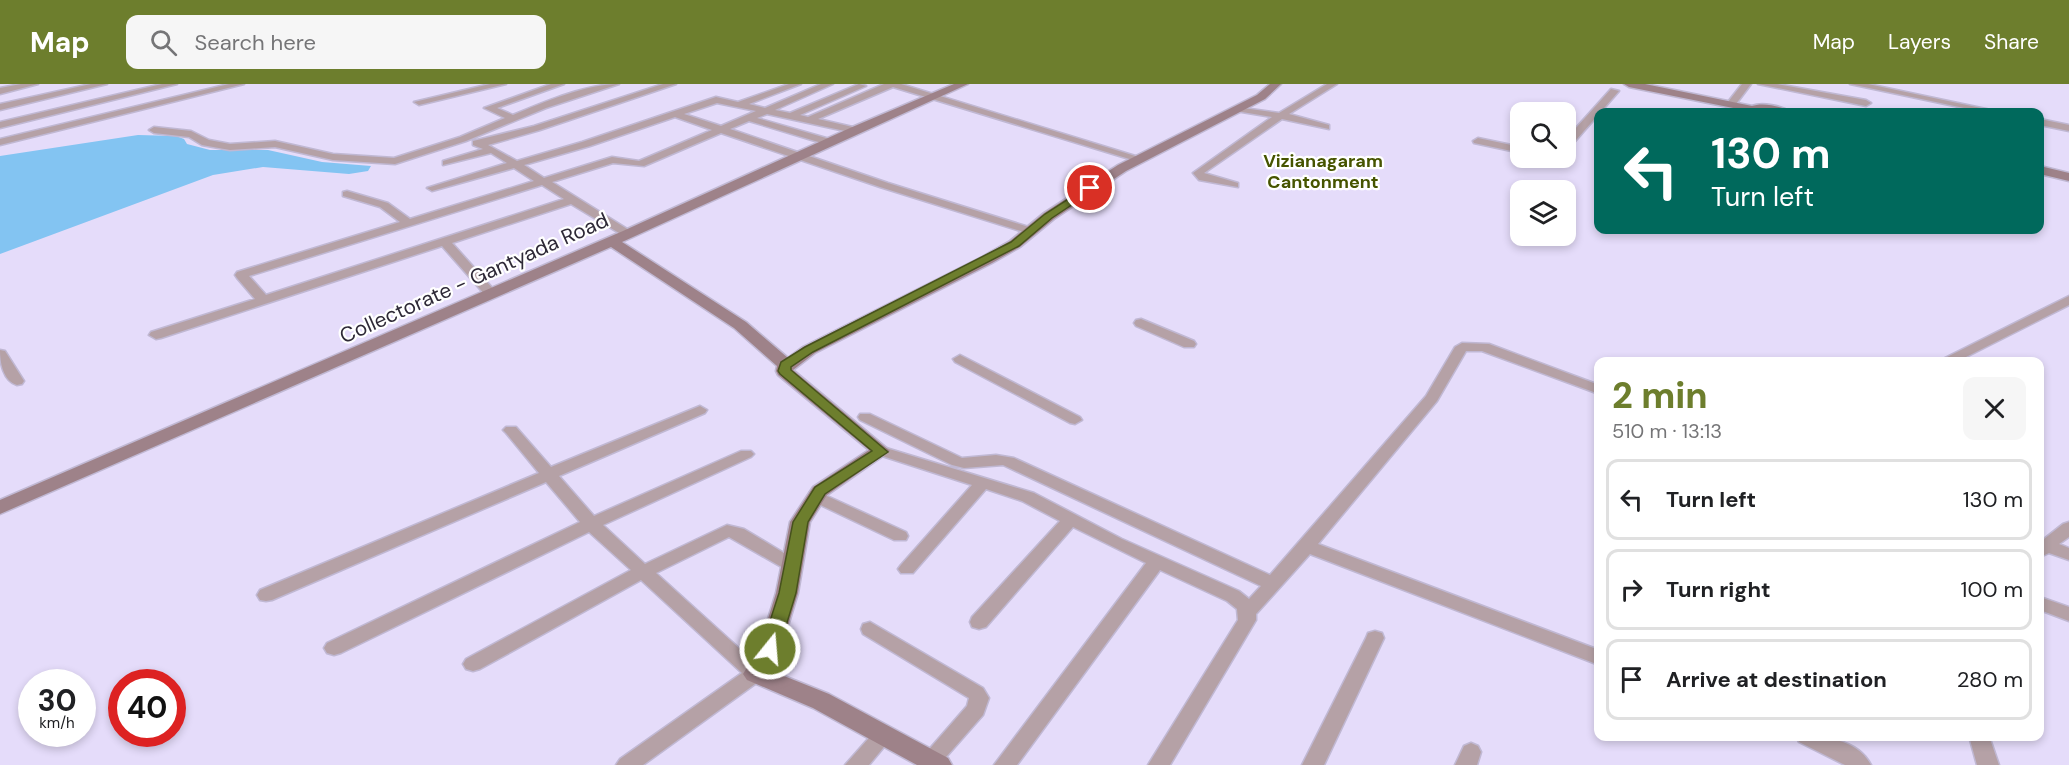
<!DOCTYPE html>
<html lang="en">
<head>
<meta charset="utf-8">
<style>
	:root { --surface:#fff; --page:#f6f6f6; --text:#202124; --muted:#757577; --line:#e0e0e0; --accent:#6d7e2d }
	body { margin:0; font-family:"DM Sans",sans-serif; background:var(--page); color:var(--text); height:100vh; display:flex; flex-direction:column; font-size:22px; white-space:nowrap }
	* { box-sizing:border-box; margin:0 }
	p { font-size:20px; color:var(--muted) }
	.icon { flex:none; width:33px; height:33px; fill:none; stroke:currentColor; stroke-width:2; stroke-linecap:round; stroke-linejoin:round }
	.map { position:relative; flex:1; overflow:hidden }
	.drawer { position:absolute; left:1594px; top:273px; width:450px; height:384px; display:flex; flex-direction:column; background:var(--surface); border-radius:12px; box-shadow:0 3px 9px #0003 }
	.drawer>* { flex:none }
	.guide { position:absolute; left:1594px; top:24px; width:450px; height:126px; border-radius:12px; box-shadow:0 3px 9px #0003; background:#00695c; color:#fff; overflow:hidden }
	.buttons { position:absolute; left:1510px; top:18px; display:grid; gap:12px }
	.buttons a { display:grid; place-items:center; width:66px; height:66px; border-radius:12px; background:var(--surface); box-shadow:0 3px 9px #0003; font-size:30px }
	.speed { position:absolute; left:18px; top:585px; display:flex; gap:12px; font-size:30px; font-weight:700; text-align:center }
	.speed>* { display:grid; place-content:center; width:78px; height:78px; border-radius:50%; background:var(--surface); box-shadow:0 3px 9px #0003; line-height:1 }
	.speed small { font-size:15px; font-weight:400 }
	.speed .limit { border:9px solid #d22; background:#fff; color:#111 }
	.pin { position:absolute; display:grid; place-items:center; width:51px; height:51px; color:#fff; margin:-26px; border:3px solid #fff; border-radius:50%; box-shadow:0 2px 6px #0007 }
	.me { position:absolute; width:66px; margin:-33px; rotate:17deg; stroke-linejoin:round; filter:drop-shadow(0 0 4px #0008) }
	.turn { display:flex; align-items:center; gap:21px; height:126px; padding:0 18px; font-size:27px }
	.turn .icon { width:78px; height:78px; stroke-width:2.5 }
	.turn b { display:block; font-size:42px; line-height:51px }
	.round { display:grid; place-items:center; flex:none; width:63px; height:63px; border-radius:12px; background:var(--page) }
	.summary { display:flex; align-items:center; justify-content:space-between; height:102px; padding:0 18px }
	h1 { font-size:36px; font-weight:800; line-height:45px; color:var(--accent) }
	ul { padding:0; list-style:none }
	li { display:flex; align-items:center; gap:18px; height:81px; margin:0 12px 9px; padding:0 6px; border:3px solid var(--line); border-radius:12px }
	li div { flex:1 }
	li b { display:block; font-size:22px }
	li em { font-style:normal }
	header { display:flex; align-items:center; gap:36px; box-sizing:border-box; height:84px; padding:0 30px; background:var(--accent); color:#fff }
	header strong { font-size:28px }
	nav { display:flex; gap:33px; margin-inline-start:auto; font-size:21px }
	.search { width:420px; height:54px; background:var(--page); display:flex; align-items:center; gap:15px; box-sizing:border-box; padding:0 21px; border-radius:12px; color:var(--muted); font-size:22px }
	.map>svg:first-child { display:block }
	.water { fill:#83c4f2 }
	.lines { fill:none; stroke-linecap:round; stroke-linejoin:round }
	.street-casing { stroke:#c0b8d3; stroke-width:3 }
	.secondary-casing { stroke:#c0b8d3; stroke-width:3 }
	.street { fill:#b5a1a6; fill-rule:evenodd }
	.secondary { fill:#9e8289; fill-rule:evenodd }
	.route { fill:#6d7e2d; stroke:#47521d; stroke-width:1.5 }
	.labels { text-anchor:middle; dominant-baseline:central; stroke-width:4.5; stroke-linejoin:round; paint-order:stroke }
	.far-neighbourhood-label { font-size:18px; font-weight:bold; fill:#465400; stroke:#fff }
	.street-label { font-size:21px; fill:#2e2937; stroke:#fff }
</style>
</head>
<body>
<header>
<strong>Map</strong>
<div class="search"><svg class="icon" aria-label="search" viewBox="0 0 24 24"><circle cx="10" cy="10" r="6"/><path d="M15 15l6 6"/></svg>Search here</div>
<nav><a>Map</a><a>Layers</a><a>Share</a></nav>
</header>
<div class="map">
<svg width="2069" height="681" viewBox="0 0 2069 681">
	<rect width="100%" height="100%" fill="#e5dcfa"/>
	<path class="water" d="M 138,51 L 176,52 L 184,55 L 187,60 L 210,66 L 268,66 L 322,78 L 371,82 L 368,87 L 349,90 L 263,83 L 213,91 L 0,170 L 0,72 Z"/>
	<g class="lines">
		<g class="street-casing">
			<path id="street" d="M 21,0 L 38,0 L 0,10 L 0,4 Z
				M 91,0 L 107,0 L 0,26 L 0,20 Z
				M 162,0 L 177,0 L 0,44 L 0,38 Z
				M 229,0 L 244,0 L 0,61 L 0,55 Z
				M 490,0 L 506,0 L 419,21 L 414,18 Z
				M 551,0 L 564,0 L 497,24 L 513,31 C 544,18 586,0 619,0 L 546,24 L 466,57 L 395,80 L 333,76 L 275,63 L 230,66 L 202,61 L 189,53 L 154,49 L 149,46 L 154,43 L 191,47 L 209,56 L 230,60 L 275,57 L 333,70 L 394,74 L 460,53 L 505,34 L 484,24 Z
				M 663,0 L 676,0 L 540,46 L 488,61 L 517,77 L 582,58 L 716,13 L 738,18 L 789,0 L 801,0 L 749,20 L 765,24 L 821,0 L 833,0 L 775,26 L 790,29 L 859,0 L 866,2 L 800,31 L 808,33 L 884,0 L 901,0 L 1145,75 L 1136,77 L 893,3 L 818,35 L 857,44 L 857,48 L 854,49 L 767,30 L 757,34 L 833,56 L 833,60 L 825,60 L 749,37 L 730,45 L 888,99 L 1035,145 L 1035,149 L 1027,149 L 880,103 L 721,49 L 644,82 L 613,79 L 552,98 L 632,148 L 632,152 L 624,152 L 571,120 L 452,159 L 495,207 L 497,210 L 495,213 L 487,213 L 442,162 L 161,254 L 156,255 L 149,251 L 151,248 L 255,215 L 237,194 L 235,191 L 237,188 L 400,138 L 380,123 L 343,112 L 343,108 L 347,107 L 388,119 L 410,135 L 534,97 L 514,84 L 432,107 L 427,104 L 507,79 L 491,69 L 443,81 L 443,77 L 483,65 L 473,61 L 473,57 L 534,42 ZM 717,19 L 756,27 L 721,42 L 684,30 ZM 675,33 L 712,46 L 639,77 L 612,73 L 544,94 L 524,81 L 590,62 ZM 542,101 L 564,115 L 266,211 L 249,192 Z
				M 1327,0 L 1337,0 L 1289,30 L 1329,41 L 1329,45 L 1282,35 L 1204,89 L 1238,99 L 1238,103 L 1199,96 L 1193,89 L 1272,33 L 1236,27 L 1236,23 L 1279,29 Z
				M 1742,0 L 1751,0 L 1736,20 L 1730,20 L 1728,18 Z
				M 1758,0 L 1777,0 L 1866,16 L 1871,19 L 1866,22 Z
				M 1850,0 L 1868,0 L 2000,28 L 1983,28 Z
				M 1611,5 L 1619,7 L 1570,63 L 1566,64 L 1566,55 Z
				M 2040,35 L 2069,41 L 2069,47 L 2040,41 Z
				M 1478,54 L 1521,63 L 1521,69 L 1474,59 L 1473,57 Z
				M 2069,212 L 2069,221 L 1956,278 L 1937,278 Z
				M 1141,235 L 1194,257 L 1196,260 L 1194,263 L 1184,263 L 1136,242 L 1134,239 L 1136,236 Z
				M 1462,259 L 1489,260 L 1599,301 L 1599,310 L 1482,267 L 1466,267 L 1437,317 L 1318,460 L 1599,566 L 1599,581 L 1310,470 L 1256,530 L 1256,536 L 1170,681 L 1148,681 L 1238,536 L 1237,525 L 1227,517 L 1160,486 L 1017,681 L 994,681 L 1146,479 L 1073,443 L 986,543 L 979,545 L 972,543 L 970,538 L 972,533 L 1060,437 L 1022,417 L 986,405 L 913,489 L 901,489 L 898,485 L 901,481 L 972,401 L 876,370 L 873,367 L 876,364 L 886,364 L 1034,409 L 1122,455 L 1239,507 L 1249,515 L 1261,502 L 1003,381 L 964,384 L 952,381 L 860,336 L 858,333 L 860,330 L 870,330 L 962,374 L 996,371 L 1014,374 L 1270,491 L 1426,312 L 1455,263 Z
				M 0,266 L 5,267 L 24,297 L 22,300 L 17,301 C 3,297 0,278 0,266 Z
				M 960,271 L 1080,333 L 1082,336 L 1075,340 L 1070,339 L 955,278 L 953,275 Z
				M 700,322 L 707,326 L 705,329 L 559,392 L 594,432 L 741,367 L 751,367 L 754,370 L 751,373 L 603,441 L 645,480 L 727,441 L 744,445 L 797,477 L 800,481 L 797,485 L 785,485 L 729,453 L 656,489 L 762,585 L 765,590 L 762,595 L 643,681 L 616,681 L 620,675 L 742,589 L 641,496 L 480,585 L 473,587 L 466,585 L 463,580 L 466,575 L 631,486 L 589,448 L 341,569 L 334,571 L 327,569 L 324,564 L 327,559 L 580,438 L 546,398 L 272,516 L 266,517 L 260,516 L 257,511 L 260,506 L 539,389 L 506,349 L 503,346 L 506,343 L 516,343 L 551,383 Z
				M 816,407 L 906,448 L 908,452 L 906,456 L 894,456 L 810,416 L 808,412 L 810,408 Z
				M 2069,438 L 2069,453 L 2059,460 L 2069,464 L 2069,476 L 2049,469 L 2040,473 L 2040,454 L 2044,455 L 2063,440 Z
				M 2040,513 L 2069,523 L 2069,537 L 2040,526 Z
				M 870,538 L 983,604 L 989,614 L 983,631 L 939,681 L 921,681 L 919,677 L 967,622 L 969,614 L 863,550 L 861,545 L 863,540 Z
				M 1375,547 L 1382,549 L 1384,554 L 1324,681 L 1302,681 L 1366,554 L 1368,549 Z
				M 883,644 L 890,646 L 893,652 L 869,681 L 845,681 L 876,646 Z
				M 1796,652 C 1822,652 1857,654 1871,681 L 1845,681 L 1799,658 Z
				M 1969,652 L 1989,652 L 1999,681 L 1977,681 Z
				M 1471,659 L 1478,662 L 1481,668 L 1477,681 L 1455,681 L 1464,662 Z"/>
		</g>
		<g class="secondary-casing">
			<path id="secondary" d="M 954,0 L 968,0 L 622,158 L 746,238 L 788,274 L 803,263 L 982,173 L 1010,157 L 1044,129 L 1118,81 L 1257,11 L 1270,0 L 1281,0 L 1265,15 L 1126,87 L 1054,135 L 1020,163 L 992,179 L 815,269 L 793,286 L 890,367 L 827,411 L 810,438 L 798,509 L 781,565 L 769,586 L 829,610 L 948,674 L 952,681 L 917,681 L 813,624 L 747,596 L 743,590 L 759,564 L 776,509 L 790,438 L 813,403 L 869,366 L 778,291 L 776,287 L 777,282 L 734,244 L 611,163 L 0,430 L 0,416 L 623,147 L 850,44 Z
				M 1624,0 L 1645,0 L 1752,22 C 1762,18 1782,22 1790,28 L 1753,28 L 1629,3 Z
				M 2040,82 L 2069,89 L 2069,97 L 2040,90 Z"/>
		</g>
		<use href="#street" class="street"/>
		<use href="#secondary" class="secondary"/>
	</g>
	<path class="route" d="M 1090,101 L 1095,104 L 1094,106 L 1052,134 L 1019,162 L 813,268 L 791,283 L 791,286 L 888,368 L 825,410 L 808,438 L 796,509 L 779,565 L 776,569 L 770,571 L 764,569 L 761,565 L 779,509 L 793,438 L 815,403 L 872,367 L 780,290 L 778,287 L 781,278 L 805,263 L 1011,158 L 1045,130 Z"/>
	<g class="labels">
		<g class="far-neighbourhood-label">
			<text x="1323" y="77">Vizianagaram<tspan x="1323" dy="21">Cantonment</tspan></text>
		</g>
		<g class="street-label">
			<text transform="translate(474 194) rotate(-24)">Collectorate - Gantyada Road</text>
		</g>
	</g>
</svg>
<div class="buttons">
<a><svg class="icon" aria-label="search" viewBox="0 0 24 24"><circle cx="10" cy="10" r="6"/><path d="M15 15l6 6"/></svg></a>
<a><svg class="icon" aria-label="layers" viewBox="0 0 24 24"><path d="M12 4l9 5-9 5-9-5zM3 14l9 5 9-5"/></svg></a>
</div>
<div class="speed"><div>30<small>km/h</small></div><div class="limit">40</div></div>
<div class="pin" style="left:1090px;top:104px;background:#d93025"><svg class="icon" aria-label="arrive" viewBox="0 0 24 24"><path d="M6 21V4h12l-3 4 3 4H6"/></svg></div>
<svg class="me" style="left:770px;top:565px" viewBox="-20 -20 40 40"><circle r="17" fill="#6d7e2d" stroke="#fff" stroke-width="3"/><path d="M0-11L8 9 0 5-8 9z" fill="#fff"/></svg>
<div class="guide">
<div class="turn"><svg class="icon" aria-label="left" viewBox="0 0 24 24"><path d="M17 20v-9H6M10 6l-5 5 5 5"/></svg><div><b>130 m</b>Turn left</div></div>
</div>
<section class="drawer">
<div class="summary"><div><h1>2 min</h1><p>510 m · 13:13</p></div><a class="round"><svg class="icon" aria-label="close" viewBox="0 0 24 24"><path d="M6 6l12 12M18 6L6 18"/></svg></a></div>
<ul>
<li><svg class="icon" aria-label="left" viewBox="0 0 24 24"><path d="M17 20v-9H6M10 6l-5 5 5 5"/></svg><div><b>Turn left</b></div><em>130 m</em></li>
<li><svg class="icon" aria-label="right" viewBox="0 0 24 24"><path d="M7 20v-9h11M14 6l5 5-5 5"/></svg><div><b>Turn right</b></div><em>100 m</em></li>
<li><svg class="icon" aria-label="arrive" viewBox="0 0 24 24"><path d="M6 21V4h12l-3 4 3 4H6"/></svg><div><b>Arrive at destination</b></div><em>280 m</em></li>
</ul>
</section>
</div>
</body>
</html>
